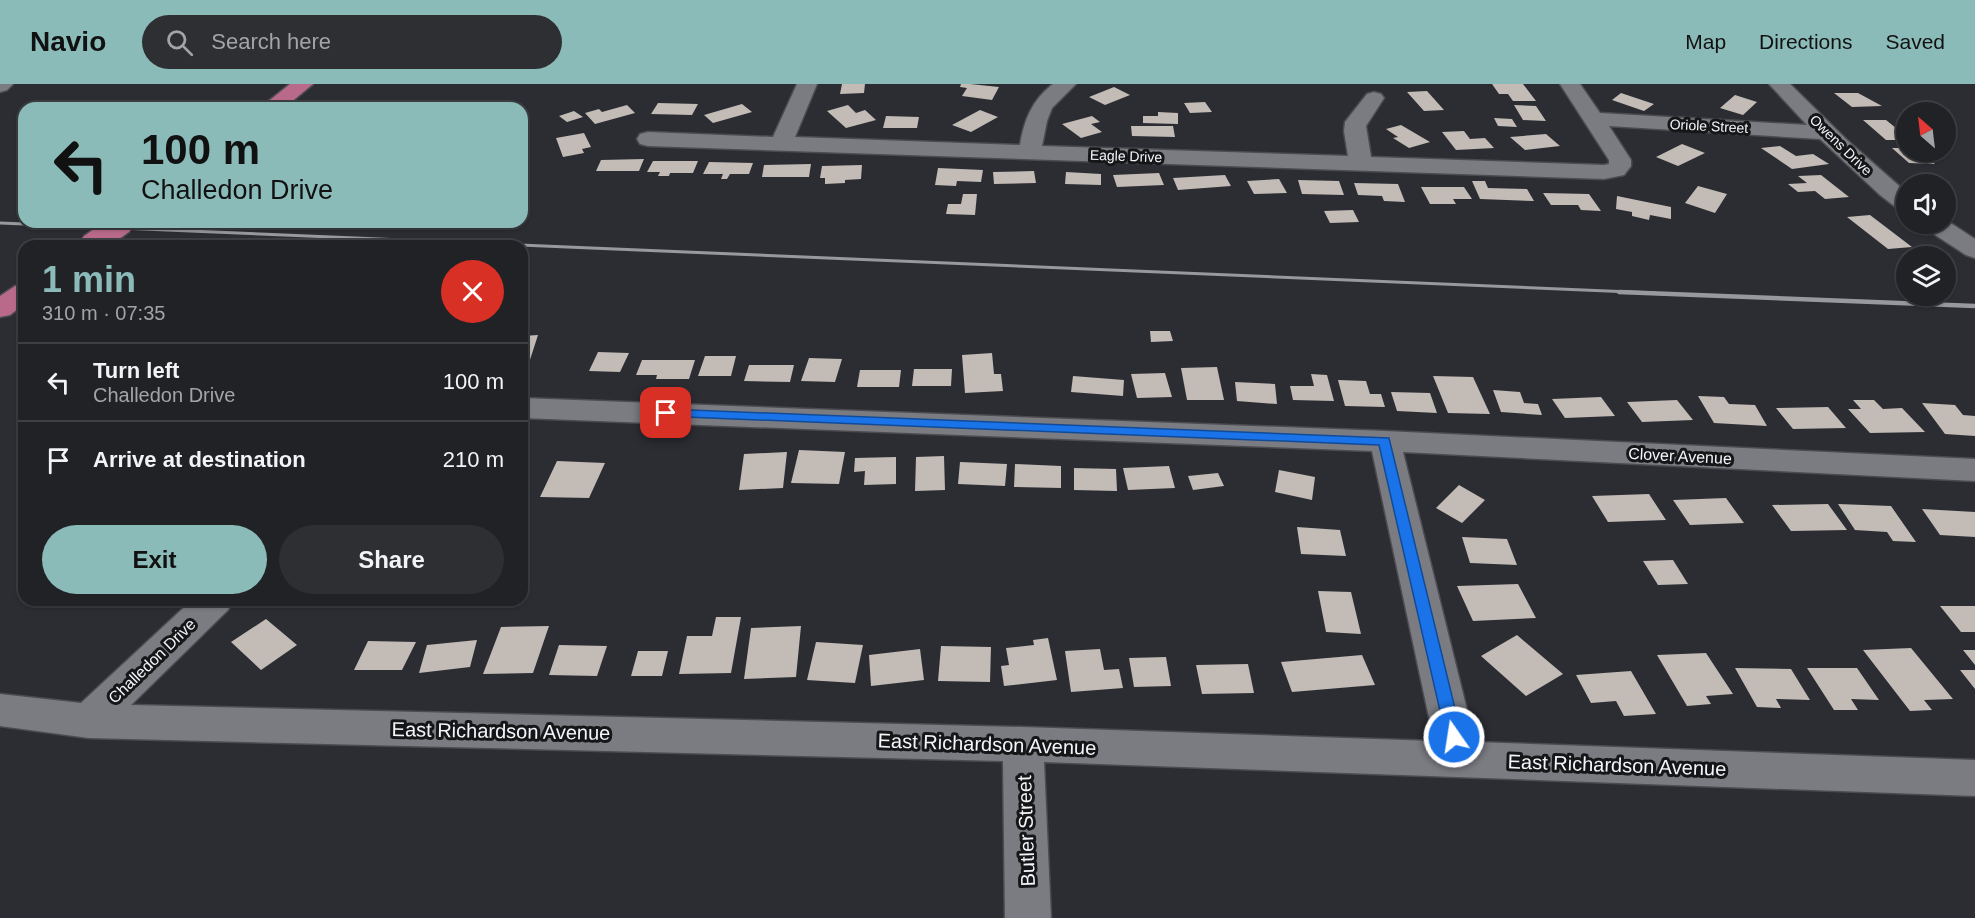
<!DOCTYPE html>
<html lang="en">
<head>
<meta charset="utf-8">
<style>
	:root { --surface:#212226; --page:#2d2f32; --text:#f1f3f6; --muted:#a2a4a7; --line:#3e3f43; --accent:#8bbbb9 }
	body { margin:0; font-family:Helvetica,sans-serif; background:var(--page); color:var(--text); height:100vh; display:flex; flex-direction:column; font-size:22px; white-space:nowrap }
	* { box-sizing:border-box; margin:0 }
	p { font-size:20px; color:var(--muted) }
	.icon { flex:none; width:33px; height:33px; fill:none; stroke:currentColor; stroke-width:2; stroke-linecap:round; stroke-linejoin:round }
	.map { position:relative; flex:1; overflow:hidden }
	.side { position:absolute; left:18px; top:156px; width:510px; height:366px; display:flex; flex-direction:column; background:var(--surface); border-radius:18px; box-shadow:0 2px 4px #0004,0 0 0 2px var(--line) }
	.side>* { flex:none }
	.banner { position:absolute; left:18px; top:18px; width:510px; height:126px; border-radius:18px; box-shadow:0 2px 4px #0004,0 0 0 2px var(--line); background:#8bbbb9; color:#111; overflow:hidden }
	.needle { width:39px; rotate:332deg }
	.tools { position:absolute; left:1896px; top:18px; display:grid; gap:12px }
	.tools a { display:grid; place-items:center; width:60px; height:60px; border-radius:50%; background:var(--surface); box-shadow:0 2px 4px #0004,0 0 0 2px var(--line); font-size:30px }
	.pin { position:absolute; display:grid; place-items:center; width:51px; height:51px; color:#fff; margin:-26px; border-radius:12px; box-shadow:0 3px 9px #0006 }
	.me { position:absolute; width:66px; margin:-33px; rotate:347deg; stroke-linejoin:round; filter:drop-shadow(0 0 4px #0008) }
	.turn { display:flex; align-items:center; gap:21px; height:126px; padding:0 24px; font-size:27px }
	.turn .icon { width:78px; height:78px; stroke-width:2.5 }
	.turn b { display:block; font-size:42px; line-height:51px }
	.round { display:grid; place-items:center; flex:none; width:63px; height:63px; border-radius:32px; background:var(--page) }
	.overview { display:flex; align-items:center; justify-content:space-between; height:102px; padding:0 24px }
	h1 { font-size:36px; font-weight:800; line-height:45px; color:var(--accent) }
	.cta { display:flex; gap:12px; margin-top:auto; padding:12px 24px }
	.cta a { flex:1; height:69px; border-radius:36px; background:var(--accent); color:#111; font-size:24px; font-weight:800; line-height:69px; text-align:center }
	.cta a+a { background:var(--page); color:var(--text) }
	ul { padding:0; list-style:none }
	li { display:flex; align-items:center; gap:18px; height:78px; padding:0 24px; border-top:2px solid var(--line) }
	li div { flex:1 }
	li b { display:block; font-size:22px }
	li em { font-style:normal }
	header { display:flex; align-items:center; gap:36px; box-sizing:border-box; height:84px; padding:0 30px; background:var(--accent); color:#111 }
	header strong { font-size:28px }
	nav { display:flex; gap:33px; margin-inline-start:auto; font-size:21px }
	.search { width:420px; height:54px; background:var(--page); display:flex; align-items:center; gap:15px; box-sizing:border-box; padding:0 21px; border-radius:33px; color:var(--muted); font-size:22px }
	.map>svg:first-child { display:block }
	.building { fill:#c2bbb6 }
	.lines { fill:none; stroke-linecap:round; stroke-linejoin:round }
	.minor-casing { stroke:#4b4b50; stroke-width:3 }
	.major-casing { stroke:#4b4b50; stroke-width:3 }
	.minor { fill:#7b7c82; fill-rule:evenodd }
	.major { fill:#b96a8a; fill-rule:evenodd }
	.rail-far1 { stroke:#98999e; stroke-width:3 }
	.rail { stroke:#98999e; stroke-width:4.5 }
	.major-bridge-casing { stroke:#4b4b50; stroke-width:26; stroke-linecap:butt }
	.major-bridge { stroke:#b96a8a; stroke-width:23 }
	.route { fill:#1a73e8; stroke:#114b97; stroke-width:1.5 }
	.labels { text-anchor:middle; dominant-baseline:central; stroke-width:6; stroke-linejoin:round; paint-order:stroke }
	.far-street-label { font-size:14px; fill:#f4f5f9; stroke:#151618 }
	.street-label { font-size:16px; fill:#f4f5f9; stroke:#151618 }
	.near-street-label { font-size:20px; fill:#f4f5f9; stroke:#151618 }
</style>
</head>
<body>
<header>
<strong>Navio</strong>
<div class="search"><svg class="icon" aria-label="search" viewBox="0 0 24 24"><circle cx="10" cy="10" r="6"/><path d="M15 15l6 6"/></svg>Search here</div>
<nav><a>Map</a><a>Directions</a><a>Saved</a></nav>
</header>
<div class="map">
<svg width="1975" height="834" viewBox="0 0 1975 834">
	<rect width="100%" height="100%" fill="#2c2d33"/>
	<path class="building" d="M 842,0 L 865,0 L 864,9 L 840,10 Z
		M 961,0 L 970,0 L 999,3 L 992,16 L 962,12 L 967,4 L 960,3 Z
		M 1492,0 L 1523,0 L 1536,17 L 1513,17 L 1508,10 L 1499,10 Z
		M 1114,3 L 1130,11 L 1105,21 L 1089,13 Z
		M 1427,7 L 1444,26 L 1424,27 L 1407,8 Z
		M 1621,9 L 1654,20 L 1644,27 L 1612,16 Z
		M 1834,9 L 1858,9 L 1882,22 L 1852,23 Z
		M 1735,11 L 1757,18 L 1743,31 L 1720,24 Z
		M 1205,18 L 1212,28 L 1190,29 L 1184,19 Z
		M 658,19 L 698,20 L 692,31 L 651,30 Z
		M 742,20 L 752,28 L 713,39 L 704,31 Z
		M 627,21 L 635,29 L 595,40 L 585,29 L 599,25 L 602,28 Z
		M 848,21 L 856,29 L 865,26 L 876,36 L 846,44 L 827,27 Z
		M 1514,21 L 1536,22 L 1546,37 L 1523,36 Z
		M 980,26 L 998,33 L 971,48 L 952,41 Z
		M 574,27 L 583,33 L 567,38 L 559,32 Z
		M 1158,28 L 1178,29 L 1178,40 L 1143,39 L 1143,32 L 1158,32 Z
		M 886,32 L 919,33 L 917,44 L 883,44 Z
		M 1092,32 L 1100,38 L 1091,40 L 1102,48 L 1081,54 L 1062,40 Z
		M 1494,34 L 1512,35 L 1517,43 L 1498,42 Z
		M 1863,36 L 1886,36 L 1906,52 L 1906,56 L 1886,56 Z
		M 1401,41 L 1430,58 L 1409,64 L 1393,54 L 1398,53 L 1386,45 Z
		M 1131,42 L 1173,42 L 1175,53 L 1132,52 Z
		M 1464,47 L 1470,55 L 1485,54 L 1494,64 L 1456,66 L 1442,48 Z
		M 584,49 L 591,63 L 582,65 L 584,69 L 563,73 L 556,54 Z
		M 1546,50 L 1560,62 L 1525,66 L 1510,53 Z
		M 1682,60 L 1705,69 L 1678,82 L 1656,73 Z
		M 1780,62 L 1796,72 L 1813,70 L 1829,80 L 1792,85 L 1761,64 Z
		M 1892,64 L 1906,64 L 1906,68 L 1922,68 L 1935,80 L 1909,79 Z
		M 644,75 L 639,87 L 596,87 L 601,76 Z
		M 653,77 L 698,77 L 693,89 L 670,89 L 669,92 L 658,92 L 660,88 L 647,88 Z
		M 709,78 L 753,79 L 749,90 L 730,90 L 727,95 L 721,95 L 723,90 L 703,90 Z
		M 811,80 L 809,93 L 762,93 L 764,81 Z
		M 862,81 L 861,95 L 845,96 L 845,99 L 825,100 L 825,94 L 820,94 L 822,82 Z
		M 938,84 L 983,86 L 981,98 L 957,97 L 956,102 L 935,101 Z
		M 1034,87 L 1036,99 L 994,100 L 993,88 Z
		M 1066,88 L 1101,90 L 1101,101 L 1065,100 Z
		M 1159,89 L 1164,101 L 1117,103 L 1113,91 Z
		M 1225,91 L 1231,102 L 1178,106 L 1173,94 Z
		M 1821,91 L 1849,113 L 1825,115 L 1815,107 L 1798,108 L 1788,100 L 1807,99 L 1798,92 Z
		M 1279,95 L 1287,109 L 1254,110 L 1247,97 Z
		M 1298,96 L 1339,97 L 1344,111 L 1302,110 Z
		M 1472,97 L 1485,97 L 1488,104 L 1527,105 L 1534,117 L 1480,115 Z
		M 1354,99 L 1398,100 L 1405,118 L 1384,117 L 1382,112 L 1358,111 Z
		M 1698,102 L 1727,110 L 1715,129 L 1685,119 Z
		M 1421,103 L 1464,103 L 1472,115 L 1453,115 L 1456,120 L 1430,120 Z
		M 1543,109 L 1589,110 L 1601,127 L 1581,126 L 1578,121 L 1551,121 Z
		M 963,110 L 977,110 L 975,131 L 946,130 L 948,120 L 961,120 Z
		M 1617,112 L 1671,123 L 1671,135 L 1650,131 L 1649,136 L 1632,132 L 1632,128 L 1616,125 Z
		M 1353,126 L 1359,138 L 1330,139 L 1324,127 Z
		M 1870,131 L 1912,163 L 1888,165 L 1847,133 Z
		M 1150,247 L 1170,247 L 1173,257 L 1151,258 Z
		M 538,251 L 528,282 L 522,282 L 522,252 Z
		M 598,268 L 629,269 L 620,288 L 589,287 Z
		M 992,269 L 994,290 L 1001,290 L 1003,307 L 965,309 L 962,271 Z
		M 705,272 L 736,272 L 731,292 L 698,292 Z
		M 809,274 L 842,275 L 835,298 L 801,297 Z
		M 642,276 L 695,276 L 689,295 L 656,295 L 657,291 L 636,291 Z
		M 749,281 L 794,281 L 790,298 L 744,297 Z
		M 1217,283 L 1224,316 L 1187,316 L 1181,284 Z
		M 914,285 L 952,285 L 951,302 L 912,302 Z
		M 860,286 L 901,286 L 899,303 L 857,303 Z
		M 1165,289 L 1172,313 L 1137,314 L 1131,290 Z
		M 1311,290 L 1327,291 L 1334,317 L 1293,316 L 1290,302 L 1314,302 Z
		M 1073,292 L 1124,296 L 1123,312 L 1071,308 Z
		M 1433,292 L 1473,293 L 1490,330 L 1448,329 Z
		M 1338,296 L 1366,297 L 1370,310 L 1381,310 L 1385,323 L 1345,322 Z
		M 1235,298 L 1275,300 L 1277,320 L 1237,317 Z
		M 1493,306 L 1520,308 L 1524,319 L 1538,320 L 1542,331 L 1501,328 Z
		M 1391,308 L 1430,309 L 1437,329 L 1397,327 Z
		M 1698,312 L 1724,313 L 1729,320 L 1755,321 L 1767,342 L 1714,339 Z
		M 1601,313 L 1615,332 L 1565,334 L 1552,315 Z
		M 1677,316 L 1693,336 L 1642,338 L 1627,318 Z
		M 1853,316 L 1874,316 L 1883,325 L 1902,324 L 1925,348 L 1870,349 L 1848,325 L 1861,325 Z
		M 1922,319 L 1955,321 L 1963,331 L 1975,332 L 1975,352 L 1945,350 Z
		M 1828,323 L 1846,344 L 1793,345 L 1776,324 Z
		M 799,366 L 845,368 L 839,400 L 791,399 Z
		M 787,368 L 783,404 L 739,406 L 744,370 Z
		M 944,372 L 945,406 L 915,407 L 916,373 Z
		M 896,373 L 896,400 L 864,401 L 865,387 L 854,388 L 855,374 Z
		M 557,377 L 605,379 L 589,414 L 540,413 Z
		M 960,378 L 1007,380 L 1005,402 L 958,400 Z
		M 1015,380 L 1061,382 L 1061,404 L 1014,403 Z
		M 1169,382 L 1175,404 L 1128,406 L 1123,384 Z
		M 1074,384 L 1116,385 L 1117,407 L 1074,406 Z
		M 1279,386 L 1315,393 L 1312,416 L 1275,408 Z
		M 1218,389 L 1224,402 L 1193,406 L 1188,392 Z
		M 1459,401 L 1485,416 L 1462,439 L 1436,424 Z
		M 1649,410 L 1666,436 L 1608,438 L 1592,412 Z
		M 1726,414 L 1744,439 L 1690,441 L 1673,416 Z
		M 1828,420 L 1847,446 L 1791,447 L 1772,421 Z
		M 1838,420 L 1891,422 L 1916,458 L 1893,457 L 1887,448 L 1855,446 Z
		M 1922,425 L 1975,428 L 1975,453 L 1940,451 Z
		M 1297,443 L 1340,446 L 1346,472 L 1301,470 Z
		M 1462,453 L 1507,455 L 1517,481 L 1470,479 Z
		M 1673,476 L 1688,500 L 1658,501 L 1643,477 Z
		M 1518,500 L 1536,534 L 1473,537 L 1457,502 Z
		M 1318,507 L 1351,508 L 1361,550 L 1326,548 Z
		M 1940,522 L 1975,522 L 1975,548 L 1961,548 Z
		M 716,533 L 741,533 L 731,589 L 679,590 L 687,552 L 712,552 Z
		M 266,535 L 297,561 L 261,586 L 231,558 Z
		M 549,542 L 533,589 L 483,590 L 501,543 Z
		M 801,542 L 796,593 L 744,595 L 751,544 Z
		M 1517,551 L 1563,590 L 1526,612 L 1481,572 Z
		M 1048,554 L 1057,596 L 1004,602 L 1001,582 L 1009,581 L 1006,564 L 1034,561 L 1033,556 Z
		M 477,556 L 470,583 L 419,589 L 427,561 Z
		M 368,557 L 416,558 L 402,586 L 354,586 Z
		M 816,558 L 863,561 L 855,599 L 807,596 Z
		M 559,561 L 607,562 L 597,592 L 549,591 Z
		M 941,562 L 991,563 L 990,598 L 938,597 Z
		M 1911,564 L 1953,615 L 1924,616 L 1932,626 L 1910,627 L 1863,566 Z
		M 920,565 L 924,596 L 871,602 L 869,571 Z
		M 1100,565 L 1104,586 L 1119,585 L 1123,604 L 1071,608 L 1065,567 Z
		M 1963,566 L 1975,566 L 1975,581 Z
		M 638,567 L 668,567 L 662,592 L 631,592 Z
		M 1706,569 L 1733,610 L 1706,612 L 1711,620 L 1687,622 L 1657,571 Z
		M 1362,571 L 1375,601 L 1292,608 L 1281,578 Z
		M 1166,573 L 1171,602 L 1134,603 L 1129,574 Z
		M 1248,580 L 1254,609 L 1202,610 L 1196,581 Z
		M 1735,584 L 1791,585 L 1810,616 L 1776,615 L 1781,624 L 1757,623 Z
		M 1807,584 L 1857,584 L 1879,616 L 1851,615 L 1858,626 L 1834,626 Z
		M 1960,586 L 1975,586 L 1975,605 Z
		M 1631,587 L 1656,630 L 1624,632 L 1616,617 L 1591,619 L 1576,591 Z"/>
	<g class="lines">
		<g class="minor-casing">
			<path id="minor" d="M 0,0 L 13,0 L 7,6 L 0,8 Z
				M 797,0 L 817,0 L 795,53 L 1020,61 C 1024,36 1032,16 1053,0 L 1076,0 L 1052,24 L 1047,37 L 1042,62 L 1348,72 L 1344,47 L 1345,38 L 1367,10 L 1374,8 L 1381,10 L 1384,14 L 1366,42 L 1371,73 L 1604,81 L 1609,80 L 1609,76 L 1560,0 L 1580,0 L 1600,29 L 1807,41 L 1769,0 L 1790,0 L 1848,57 L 1906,108 L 1906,126 L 1897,124 L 1880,111 L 1820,55 L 1609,42 L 1631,76 L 1631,82 L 1624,91 L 1604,95 L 648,62 L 640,60 L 637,55 L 640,50 L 648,48 L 773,53 Z
				M 1946,136 L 1975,155 L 1975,174 L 1966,171 L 1926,145 L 1923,140 L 1946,140 Z
				M 522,314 L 1385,347 L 1975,375 L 1975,397 L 1403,368 L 1475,658 L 1975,676 L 1975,712 L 1044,678 L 1051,834 L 1005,834 L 1003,677 L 89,654 L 0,642 L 0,610 L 81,619 L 192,516 L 233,516 L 228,526 L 131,621 L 1023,643 L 1434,657 L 1372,367 L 522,334 Z"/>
		</g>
		<g class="major-casing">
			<path id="major" d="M 290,0 L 313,0 L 284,24 L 260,24 Z
				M 24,200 L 24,220 L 10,231 L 0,233 L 0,212 L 15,202 Z"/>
		</g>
		<use href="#minor" class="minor"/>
		<use href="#major" class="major"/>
		<path class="rail-far1" d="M 0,139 L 1655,209"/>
		<path class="rail" d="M 1619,208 L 1975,222"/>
		<g class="major-bridge-casing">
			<path id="major-bridge" d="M 90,162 L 123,138"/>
		</g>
		<use href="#major-bridge" class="major-bridge"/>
	</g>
	<path class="route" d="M 666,325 L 1389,354 L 1462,653 L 1460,658 L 1454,660 L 1448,658 L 1446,653 L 1379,361 L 661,332 L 660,329 Z"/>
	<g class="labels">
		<g class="far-street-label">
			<text transform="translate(1709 42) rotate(3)">Oriole Street</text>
			<text transform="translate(1841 61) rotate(44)">Owens Drive</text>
			<text transform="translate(1126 72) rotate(2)">Eagle Drive</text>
		</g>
		<g class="street-label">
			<text transform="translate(1680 372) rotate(3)">Clover Avenue</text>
			<text transform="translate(152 577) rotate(-44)">Challedon Drive</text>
		</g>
		<g class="near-street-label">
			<text transform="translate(501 647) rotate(1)">East Richardson Avenue</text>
			<text transform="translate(987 660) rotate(2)">East Richardson Avenue</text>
			<text transform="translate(1617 681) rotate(2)">East Richardson Avenue</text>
			<text transform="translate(1026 747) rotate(-92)">Butler Street</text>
		</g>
	</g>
</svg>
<div class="tools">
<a><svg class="needle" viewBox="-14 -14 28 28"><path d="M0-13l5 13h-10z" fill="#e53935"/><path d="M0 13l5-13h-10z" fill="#a2a4a7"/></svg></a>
<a><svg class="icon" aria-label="sound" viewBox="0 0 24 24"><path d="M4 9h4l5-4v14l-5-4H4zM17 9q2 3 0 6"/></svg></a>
<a><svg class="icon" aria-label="layers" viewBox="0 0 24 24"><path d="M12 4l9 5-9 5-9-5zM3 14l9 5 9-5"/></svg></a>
</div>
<div class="pin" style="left:666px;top:329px;background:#d93025"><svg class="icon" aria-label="arrive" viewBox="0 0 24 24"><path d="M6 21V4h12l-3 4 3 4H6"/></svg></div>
<svg class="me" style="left:1454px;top:653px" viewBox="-20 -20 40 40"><circle r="17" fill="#1a73e8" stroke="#fff" stroke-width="3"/><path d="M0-11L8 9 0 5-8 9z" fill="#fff"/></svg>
<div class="banner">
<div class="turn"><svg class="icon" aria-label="left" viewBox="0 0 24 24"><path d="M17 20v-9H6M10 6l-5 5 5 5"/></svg><div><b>100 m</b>Challedon Drive</div></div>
</div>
<section class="side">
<div class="overview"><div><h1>1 min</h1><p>310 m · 07:35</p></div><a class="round" style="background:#d93025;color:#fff"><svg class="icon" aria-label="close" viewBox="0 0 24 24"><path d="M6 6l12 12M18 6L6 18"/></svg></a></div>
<ul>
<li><svg class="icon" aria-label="left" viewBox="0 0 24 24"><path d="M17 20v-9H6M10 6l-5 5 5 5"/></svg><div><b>Turn left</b><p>Challedon Drive</p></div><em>100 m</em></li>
<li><svg class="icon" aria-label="arrive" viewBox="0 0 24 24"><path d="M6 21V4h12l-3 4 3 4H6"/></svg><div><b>Arrive at destination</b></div><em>210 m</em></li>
</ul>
<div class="cta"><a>Exit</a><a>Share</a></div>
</section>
</div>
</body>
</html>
